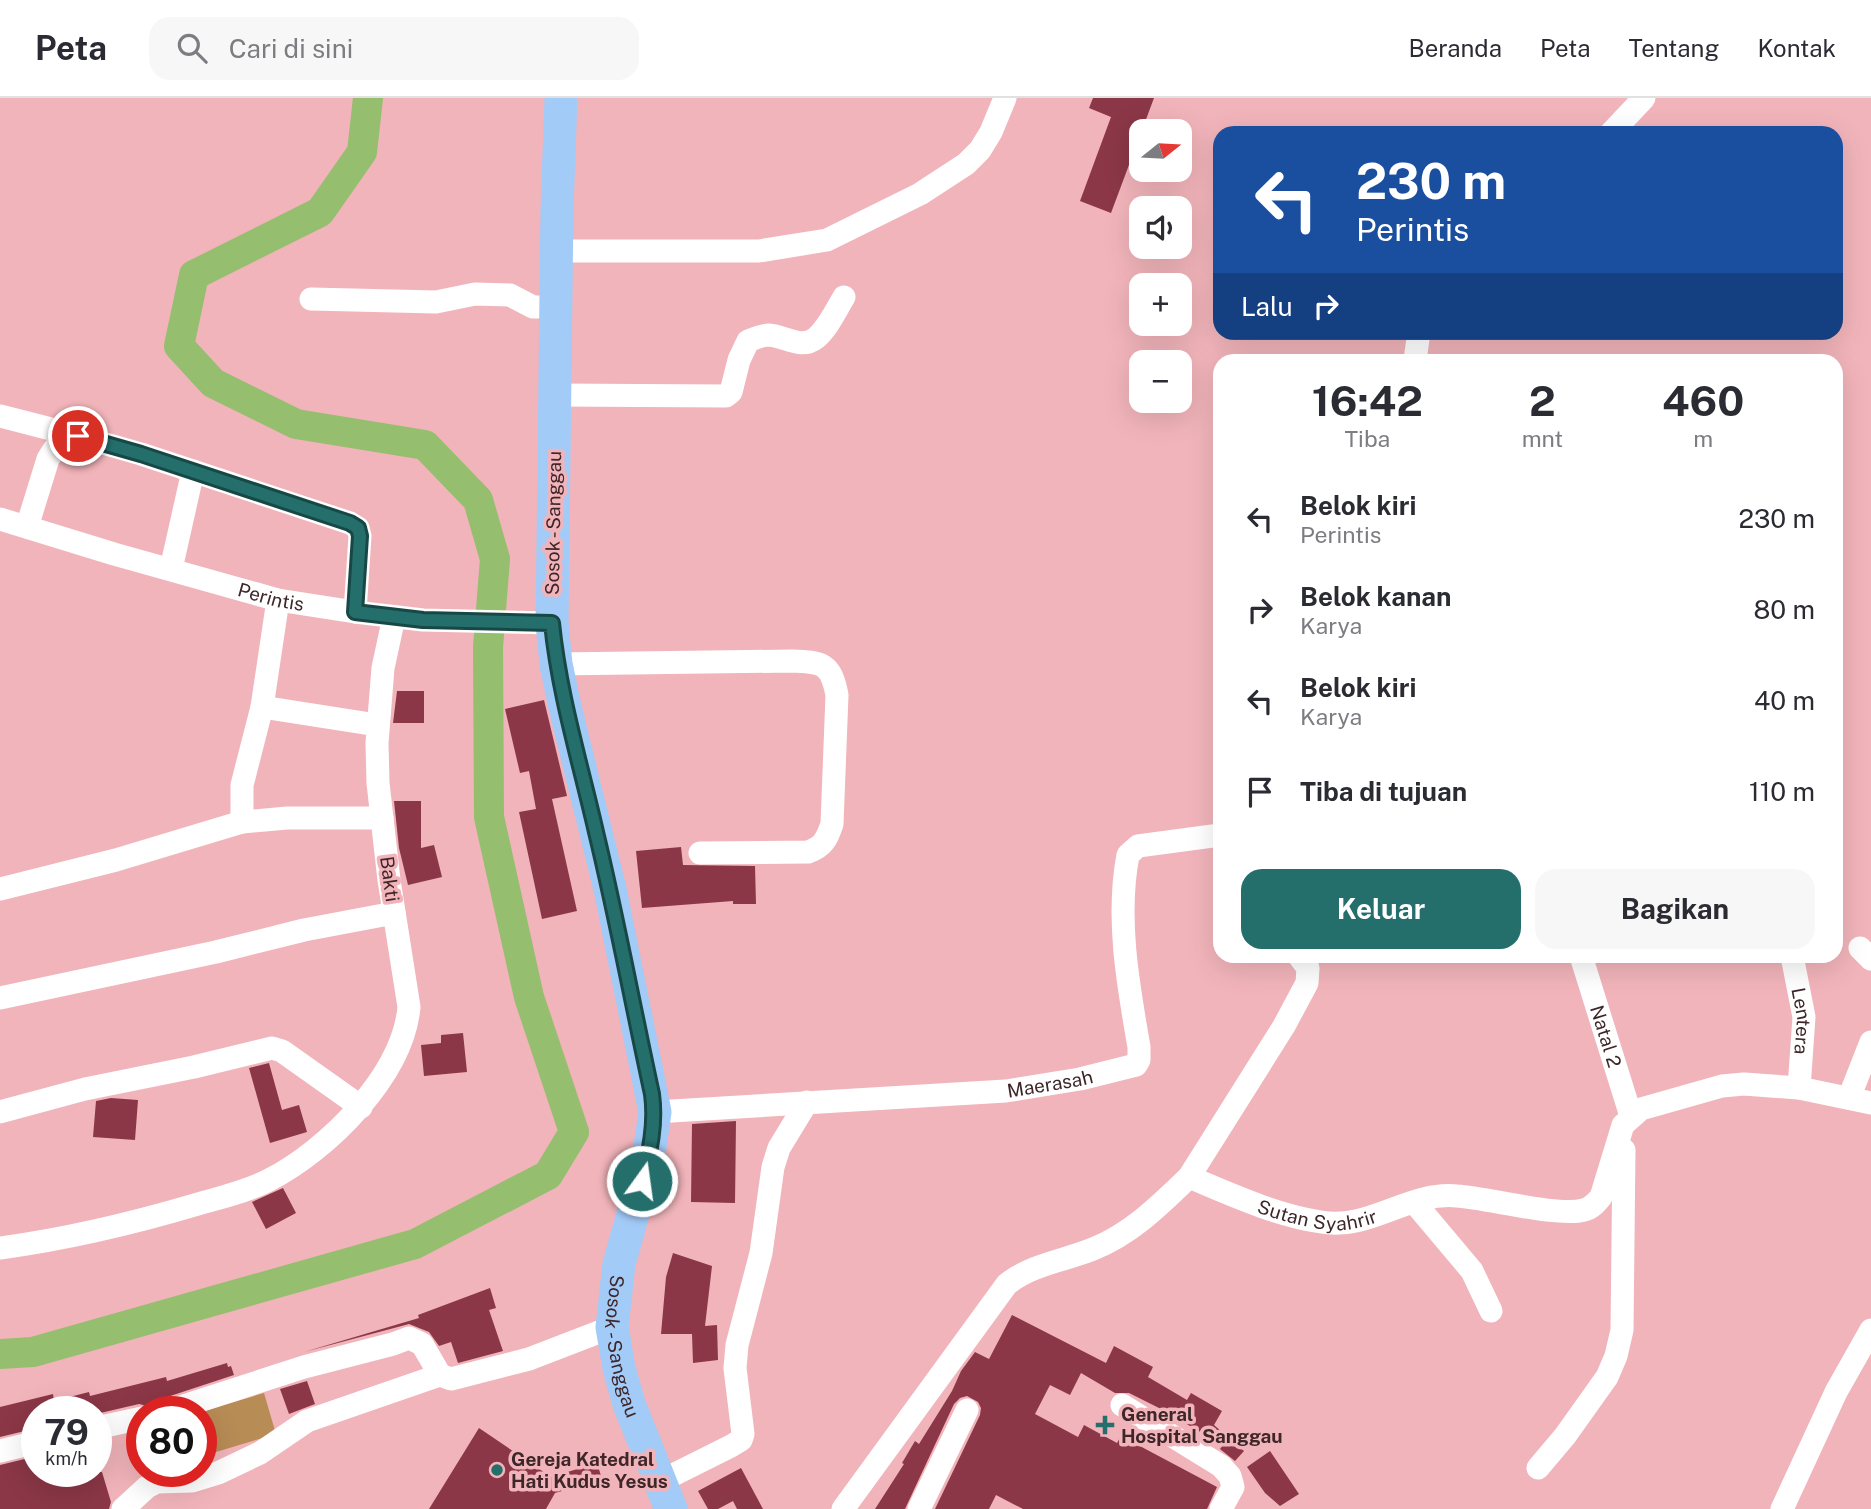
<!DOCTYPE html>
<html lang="id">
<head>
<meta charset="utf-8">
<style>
	:root { --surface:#fff; --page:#f7f7f7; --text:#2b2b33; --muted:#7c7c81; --line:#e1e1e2; --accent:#246f6c }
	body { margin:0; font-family:"Public Sans",sans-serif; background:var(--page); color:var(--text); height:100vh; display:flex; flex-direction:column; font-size:26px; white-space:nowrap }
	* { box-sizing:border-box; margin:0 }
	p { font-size:23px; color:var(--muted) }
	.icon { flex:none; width:38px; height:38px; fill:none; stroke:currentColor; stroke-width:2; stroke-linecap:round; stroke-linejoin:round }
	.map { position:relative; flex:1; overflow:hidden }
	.panel { position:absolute; left:1213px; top:256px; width:630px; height:609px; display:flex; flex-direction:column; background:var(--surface); border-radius:21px; box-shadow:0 7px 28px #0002 }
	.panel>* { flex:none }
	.guide { position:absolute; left:1213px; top:28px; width:630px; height:214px; border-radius:21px; box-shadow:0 7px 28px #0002; background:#1a4fa0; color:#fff; overflow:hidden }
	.needle { width:46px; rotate:72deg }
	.controls { position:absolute; left:1129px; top:21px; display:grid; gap:14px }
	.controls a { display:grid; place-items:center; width:63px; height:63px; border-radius:14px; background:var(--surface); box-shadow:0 7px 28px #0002; font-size:35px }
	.speed { position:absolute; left:21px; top:1298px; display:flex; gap:14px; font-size:35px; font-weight:700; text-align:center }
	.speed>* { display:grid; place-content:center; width:91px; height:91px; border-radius:50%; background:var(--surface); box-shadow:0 7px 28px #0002; line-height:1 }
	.speed small { font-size:18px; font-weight:400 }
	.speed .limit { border:10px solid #d22; background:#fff; color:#111 }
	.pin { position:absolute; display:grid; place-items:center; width:60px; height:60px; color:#fff; margin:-30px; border:4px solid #fff; border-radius:50%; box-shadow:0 2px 7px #0007 }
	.me { position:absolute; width:77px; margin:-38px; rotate:14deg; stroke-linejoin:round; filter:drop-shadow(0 0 5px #0008) }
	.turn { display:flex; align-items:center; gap:24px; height:147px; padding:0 28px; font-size:32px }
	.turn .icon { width:91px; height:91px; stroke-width:2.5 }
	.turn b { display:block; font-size:49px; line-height:60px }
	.then { display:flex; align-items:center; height:66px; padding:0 28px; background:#0003; gap:14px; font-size:26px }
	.eta { display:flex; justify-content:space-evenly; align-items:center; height:119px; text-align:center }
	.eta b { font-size:42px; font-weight:700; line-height:49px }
	.primary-button { display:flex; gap:14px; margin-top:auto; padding:14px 28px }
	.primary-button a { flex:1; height:80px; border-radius:21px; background:var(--accent); color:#fff; font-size:28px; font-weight:700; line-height:80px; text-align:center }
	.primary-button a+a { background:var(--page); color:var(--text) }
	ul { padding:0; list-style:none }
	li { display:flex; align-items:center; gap:21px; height:91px; padding:0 28px }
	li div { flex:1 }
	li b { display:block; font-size:26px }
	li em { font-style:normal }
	header { display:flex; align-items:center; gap:42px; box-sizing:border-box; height:98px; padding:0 35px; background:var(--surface); border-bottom:2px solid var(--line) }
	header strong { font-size:33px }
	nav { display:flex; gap:38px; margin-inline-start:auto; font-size:24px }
	.search { width:490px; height:63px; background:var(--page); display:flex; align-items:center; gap:18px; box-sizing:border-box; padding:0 24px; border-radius:21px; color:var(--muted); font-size:26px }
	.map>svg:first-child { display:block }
	.green { fill:#b88c55 }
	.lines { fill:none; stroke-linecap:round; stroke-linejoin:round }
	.river { stroke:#95be6f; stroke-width:30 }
	.building { fill:#8b3747 }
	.minor { stroke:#fff; stroke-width:23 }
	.highway { stroke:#a3cbf8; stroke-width:33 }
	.route-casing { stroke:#174846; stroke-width:18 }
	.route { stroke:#246f6c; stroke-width:12 }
	.poi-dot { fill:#246f6c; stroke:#f1b4ba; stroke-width:2.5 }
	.labels { text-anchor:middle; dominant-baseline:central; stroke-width:7; stroke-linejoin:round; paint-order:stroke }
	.street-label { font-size:19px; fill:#3e2629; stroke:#f1b4ba }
	.poi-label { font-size:19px; font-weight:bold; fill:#3e2629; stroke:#f1b4ba; text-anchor:start }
</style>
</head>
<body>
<header>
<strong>Peta</strong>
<div class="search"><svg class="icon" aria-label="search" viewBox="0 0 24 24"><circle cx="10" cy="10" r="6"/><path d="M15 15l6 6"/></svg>Cari di sini</div>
<nav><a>Beranda</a><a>Peta</a><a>Tentang</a><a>Kontak</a></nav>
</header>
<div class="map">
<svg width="1871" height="1411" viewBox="0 0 1871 1411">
	<rect width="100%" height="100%" fill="#f1b4ba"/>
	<path class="green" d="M 264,1295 L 276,1336 L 206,1357 L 201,1340 L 201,1314 Z"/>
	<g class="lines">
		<path class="river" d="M 0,1256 L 33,1254 L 415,1146 L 548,1077 L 574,1034 L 529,899 L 489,719 L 488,549 L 495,461 L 478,402 L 425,347 L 296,326 L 213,285 L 179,248 L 194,177 L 320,114 L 362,54 L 368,0"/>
	</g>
	<path class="building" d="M 1093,0 L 1154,0 L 1111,115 L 1080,103 L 1111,19 L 1089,10 Z
		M 397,593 L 424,593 L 424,625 L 393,625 Z
		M 544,602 L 567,698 L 552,701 L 577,813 L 542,821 L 519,714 L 536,711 L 529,673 L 520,675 L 505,611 Z
		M 394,703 L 421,703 L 421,750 L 434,747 L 442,779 L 408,787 L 399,750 Z
		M 681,749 L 683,767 L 755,768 L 756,806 L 733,806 L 733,803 L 642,810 L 636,753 Z
		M 463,935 L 467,974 L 424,978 L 421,947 L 441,945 L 441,937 Z
		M 269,965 L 282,1012 L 299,1007 L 307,1034 L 270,1045 L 249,970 Z
		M 111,1000 L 138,1002 L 135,1042 L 93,1039 L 96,1003 Z
		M 736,1023 L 735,1105 L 691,1104 L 692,1026 Z
		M 283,1090 L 296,1115 L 266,1131 L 252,1104 Z
		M 673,1155 L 712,1168 L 705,1228 L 717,1227 L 718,1262 L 693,1265 L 692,1236 L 661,1236 L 666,1179 Z
		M 490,1190 L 496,1210 L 489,1212 L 503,1253 L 458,1265 L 451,1244 L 439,1248 L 429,1234 L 409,1226 L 304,1254 L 419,1220 L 418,1217 Z
		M 1012,1217 L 1106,1265 L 1114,1248 L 1153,1269 L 1148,1279 L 1187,1302 L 1191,1295 L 1222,1313 L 1214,1327 L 1244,1353 L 1235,1363 L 1220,1351 L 1223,1347 L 1159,1310 L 1129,1295 L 1115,1295 L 1081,1275 L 1070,1297 L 1050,1287 L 1035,1316 L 1078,1339 L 1084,1327 L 1117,1345 L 1121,1338 L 1217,1389 L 1207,1411 L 1023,1411 L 996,1397 L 989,1411 L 935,1411 L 980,1317 L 981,1310 L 978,1304 L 967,1298 L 960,1300 L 954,1306 L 905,1411 L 875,1411 L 904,1366 L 902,1365 L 915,1343 L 919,1346 L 952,1293 L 961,1273 L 975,1254 L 989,1261 Z
		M 227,1265 L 228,1269 L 231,1268 L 234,1277 L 161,1301 L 152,1309 L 139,1306 L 96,1316 L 37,1314 L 37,1330 L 0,1339 L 0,1309 L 53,1296 L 54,1303 L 89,1294 L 90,1298 L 166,1279 L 167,1283 Z
		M 307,1283 L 315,1306 L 289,1316 L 280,1291 Z
		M 479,1330 L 551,1379 L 597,1365 L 602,1381 L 555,1395 L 546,1411 L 429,1411 Z
		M 1270,1353 L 1299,1396 L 1280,1408 L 1265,1395 L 1247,1369 Z
		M 37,1358 L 37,1374 L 102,1374 L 111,1404 L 109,1411 L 0,1411 L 0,1367 Z
		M 741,1370 L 763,1411 L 737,1411 L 733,1403 L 718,1411 L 708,1411 L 698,1393 Z"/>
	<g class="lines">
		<g class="minor">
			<path d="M 1611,35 L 1644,0"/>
			<path d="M 557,153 L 759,153 L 827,142 L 920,96 L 966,66 L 980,52 L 991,34 L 1005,0"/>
			<path d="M 311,201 L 436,204 L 475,196 L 510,197 L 533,209 L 557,209"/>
			<path d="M 1415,262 L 1419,234"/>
			<path d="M 556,297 L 726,298 L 731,294 L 739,262 L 748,243 C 755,240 762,237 769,237 C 785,238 801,252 816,240 C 828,230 836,212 844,199"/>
			<path d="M 0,318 L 78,338"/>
			<path id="s1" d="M 0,421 L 114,456 L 278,502 L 355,514 L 423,522 L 552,525"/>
			<path d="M 27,429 L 48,361 L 55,350 L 66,342 L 78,338 L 141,356 L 350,425 L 358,430 L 360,438 L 355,514"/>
			<path d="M 171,471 L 193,373"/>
			<path d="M 556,566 L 792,563 C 822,564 831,565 837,597 L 832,726 C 827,741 823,749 808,754 L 700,755"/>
			<path d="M 262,609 L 377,627"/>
			<path d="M 242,724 L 242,687 L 262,609 L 278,502"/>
			<path d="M 0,791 L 116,762 L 242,724 L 287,720 L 382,720"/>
			<path d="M 1860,850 L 1871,861"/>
			<path id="s2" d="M 1581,858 L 1631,1018"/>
			<path id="s3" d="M 1792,858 L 1804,919 L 1799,990"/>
			<path d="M 0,900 L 216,854 L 304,832 L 394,815"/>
			<path d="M 1849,1000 L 1871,944"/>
			<path d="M 0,1014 L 85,991 L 194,969 L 272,950 L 282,953 L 361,1009"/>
			<path id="s4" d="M 655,1014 L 1006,993 L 1080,981 L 1136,967 L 1139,962 L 1139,949 C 1128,886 1116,820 1128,757 L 1138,748 L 1220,737"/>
			<path d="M 1189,1079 L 1284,928 L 1307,885 L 1308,870 L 1299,858"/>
			<path d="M 1414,1104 L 1472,1173 L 1491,1213"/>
			<path d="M 0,1150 C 67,1141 134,1125 198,1106 C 222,1099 248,1093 269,1082 C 328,1052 403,977 409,909 L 389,782 L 378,685 L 377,645 L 383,570 L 394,519"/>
			<path d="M 1122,1307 L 1221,1368 L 1230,1378 L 1233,1389 L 1221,1411"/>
			<path d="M 165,1314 L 304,1269 L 393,1246 L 409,1240 L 422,1246 L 440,1277 L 451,1281 L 529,1261 L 612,1229"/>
			<path d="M 96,1330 L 142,1320"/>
			<path d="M 0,1353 L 37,1344"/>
			<path d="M 1538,1370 L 1565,1338 L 1607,1279 L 1616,1258 L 1622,1232 L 1624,1052"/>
			<path d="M 659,1384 L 731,1348 L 741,1342 L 743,1336 L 735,1270 L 737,1247 L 761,1155 L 773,1069 L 779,1050 L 807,1004"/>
			<path d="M 123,1411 L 147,1389 L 157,1384 L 192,1383 L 218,1375 L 260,1355 L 307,1323 L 440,1277"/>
			<path id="s5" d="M 843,1411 L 1007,1186 C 1033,1166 1063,1163 1093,1151 C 1131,1136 1160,1107 1189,1079 C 1232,1097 1275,1117 1321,1124 C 1369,1133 1409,1093 1457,1098 C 1488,1100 1557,1119 1584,1112 C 1592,1110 1596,1105 1601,1099 L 1623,1027 L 1641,1011 L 1722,988 L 1744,986 L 1799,990 L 1871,1005"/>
			<path d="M 919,1411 L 967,1312"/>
			<path d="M 1782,1411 L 1836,1294 L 1871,1232"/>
		</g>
		<path class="highway" id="s6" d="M 561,0 L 557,111 L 552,525 L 556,566 L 565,609 L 610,791 L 655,1014 L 648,1062 L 619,1166 L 612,1229 L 619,1270 L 629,1306 L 671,1411"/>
	</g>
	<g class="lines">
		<g class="route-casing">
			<path id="route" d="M 78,338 L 141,356 L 350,425 L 358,430 L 360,438 L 355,514 L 423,522 L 552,525 C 559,596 580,664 596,734 C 617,821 633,909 652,996 C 656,1026 650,1054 642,1083"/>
		</g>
		<use href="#route" class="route"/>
	</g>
	<g class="poi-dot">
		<path d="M1101.5 1316.5h7v7h7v7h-7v7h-7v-7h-7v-7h7z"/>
		<circle cx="497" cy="1372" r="7"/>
	</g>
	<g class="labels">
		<g class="street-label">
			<text transform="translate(553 425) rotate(-89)">Sosok - Sanggau</text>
			<text stroke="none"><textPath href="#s1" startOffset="282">Perintis</textPath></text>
			<text transform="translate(390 781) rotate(82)">Bakti</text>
			<text stroke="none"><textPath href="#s3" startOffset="66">Lentera</textPath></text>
			<text stroke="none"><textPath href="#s2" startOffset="84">Natal 2</textPath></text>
			<text stroke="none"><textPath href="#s4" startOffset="396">Maerasah</textPath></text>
			<text stroke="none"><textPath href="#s5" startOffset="628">Sutan Syahrir</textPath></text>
			<text stroke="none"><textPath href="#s6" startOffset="1265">Sosok - Sanggau</textPath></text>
		</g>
		<g class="poi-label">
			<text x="1121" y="1316">General<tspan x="1121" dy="22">Hospital Sanggau</tspan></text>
			<text x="511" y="1361">Gereja Katedral<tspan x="511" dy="22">Hati Kudus Yesus</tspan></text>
		</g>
	</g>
</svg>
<div class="controls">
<a><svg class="needle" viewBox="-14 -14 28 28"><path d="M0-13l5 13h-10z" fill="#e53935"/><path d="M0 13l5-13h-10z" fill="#7c7c81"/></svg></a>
<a><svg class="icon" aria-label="sound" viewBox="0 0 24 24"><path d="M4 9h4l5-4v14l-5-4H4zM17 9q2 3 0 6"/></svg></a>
<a>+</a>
<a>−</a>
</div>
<div class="speed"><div>79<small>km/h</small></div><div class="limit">80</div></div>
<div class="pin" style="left:78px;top:338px;background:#d93025"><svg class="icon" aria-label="arrive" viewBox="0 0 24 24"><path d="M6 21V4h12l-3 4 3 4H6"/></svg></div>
<svg class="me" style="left:642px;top:1083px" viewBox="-20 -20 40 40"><circle r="17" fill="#246f6c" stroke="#fff" stroke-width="3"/><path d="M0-11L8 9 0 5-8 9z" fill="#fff"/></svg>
<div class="guide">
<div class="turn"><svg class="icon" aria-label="left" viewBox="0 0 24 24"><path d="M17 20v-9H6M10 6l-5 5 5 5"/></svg><div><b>230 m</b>Perintis</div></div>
<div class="then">Lalu<svg class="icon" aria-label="right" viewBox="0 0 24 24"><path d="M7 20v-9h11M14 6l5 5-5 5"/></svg></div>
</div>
<section class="panel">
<div class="eta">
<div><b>16:42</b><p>Tiba</p></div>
<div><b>2</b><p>mnt</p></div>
<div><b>460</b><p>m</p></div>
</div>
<ul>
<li><svg class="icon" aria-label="left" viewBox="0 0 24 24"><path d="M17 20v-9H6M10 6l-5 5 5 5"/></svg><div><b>Belok kiri</b><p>Perintis</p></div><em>230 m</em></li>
<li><svg class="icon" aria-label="right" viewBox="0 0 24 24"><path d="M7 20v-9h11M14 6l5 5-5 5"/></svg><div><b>Belok kanan</b><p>Karya</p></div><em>80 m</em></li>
<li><svg class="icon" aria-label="left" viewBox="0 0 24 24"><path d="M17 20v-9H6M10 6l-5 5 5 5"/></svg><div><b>Belok kiri</b><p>Karya</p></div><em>40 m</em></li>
<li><svg class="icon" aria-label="arrive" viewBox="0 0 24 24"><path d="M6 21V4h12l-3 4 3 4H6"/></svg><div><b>Tiba di tujuan</b></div><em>110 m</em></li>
</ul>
<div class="primary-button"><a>Keluar</a><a>Bagikan</a></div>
</section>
</div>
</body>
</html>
